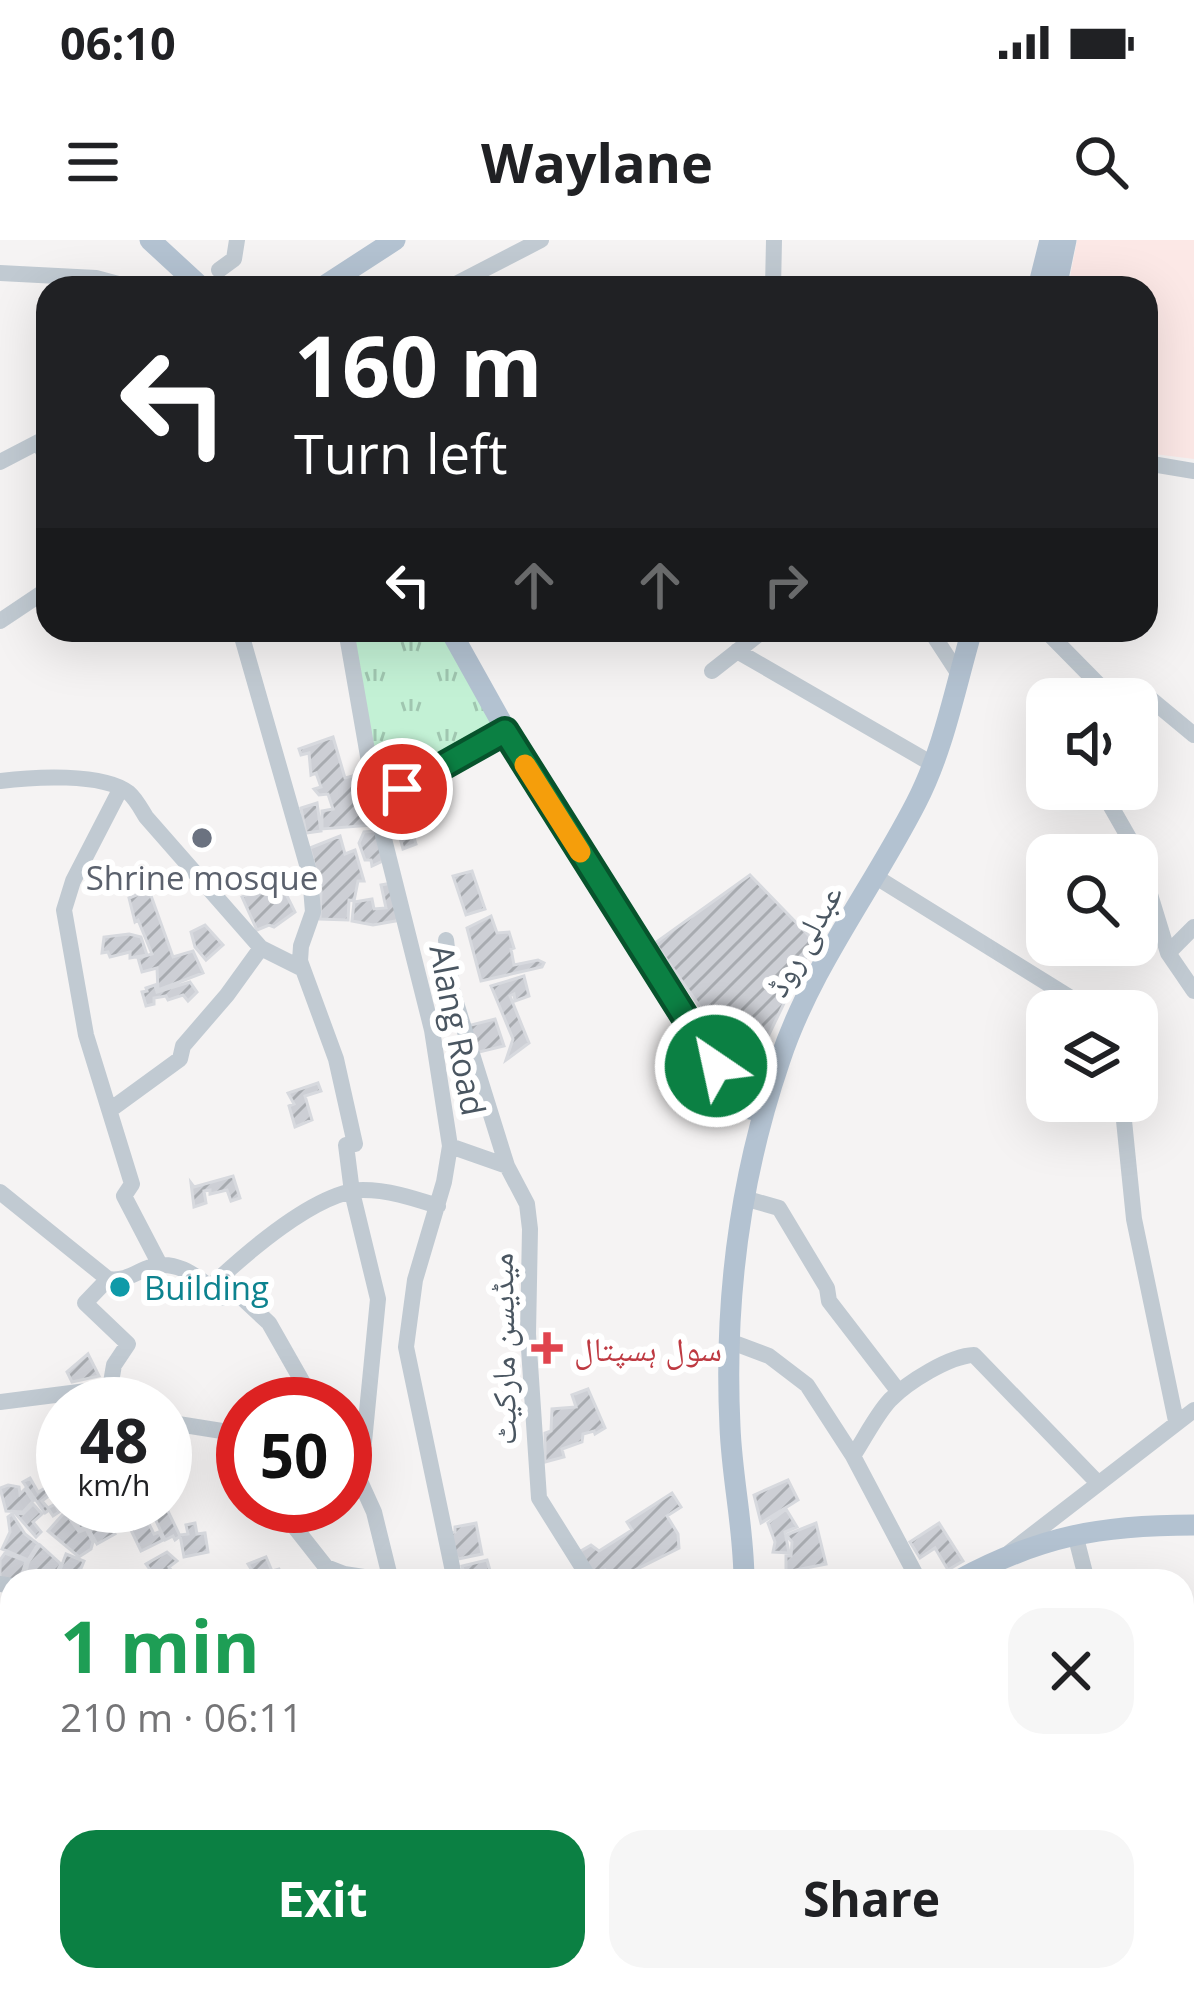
<!DOCTYPE html>
<html lang="en">
<head>
<meta charset="utf-8">
<style>
	:root { --surface:#fff; --page:#f6f6f6; --text:#202124; --muted:#757577; --accent:#0b8043 }
	body { margin:0; font-family:"Open Sans","Noto Naskh Arabic",sans-serif; background:var(--page); color:var(--text); height:100vh; display:flex; flex-direction:column; font-size:45px; white-space:nowrap }
	* { box-sizing:border-box; margin:0 }
	p { font-size:39px; color:var(--muted) }
	.icon { flex:none; width:66px; height:66px; fill:none; stroke:currentColor; stroke-width:2; stroke-linecap:round; stroke-linejoin:round }
	.map { position:relative; flex:1; overflow:hidden }
	.side { position:absolute; left:0px; top:1329px; width:1194px; height:423px; display:flex; flex-direction:column; background:var(--surface); border-radius:36px 36px 0 0; box-shadow:0 12px 48px #0002 }
	.side>* { flex:none }
	.top-card { position:absolute; left:36px; top:36px; width:1122px; height:366px; border-radius:36px; box-shadow:0 12px 48px #0002; background:#202124; color:#fff; overflow:hidden }
	.fabs { position:absolute; left:1026px; top:438px; display:grid; gap:24px }
	.fabs a { display:grid; place-items:center; width:132px; height:132px; border-radius:24px; background:var(--surface); box-shadow:0 12px 48px #0002; font-size:60px }
	.speed { position:absolute; left:36px; top:1137px; display:flex; gap:24px; font-size:60px; font-weight:700; text-align:center }
	.speed>* { display:grid; place-content:center; width:156px; height:156px; border-radius:50%; background:var(--surface); box-shadow:0 12px 48px #0002; line-height:1 }
	.speed small { font-size:30px; font-weight:400 }
	.speed .limit { border:18px solid #d22; background:#fff; color:#111 }
	.pin { position:absolute; display:grid; place-items:center; width:102px; height:102px; color:#fff; margin:-51px; border:6px solid #fff; border-radius:50%; box-shadow:0 3px 12px #0007 }
	.me { position:absolute; width:132px; margin:-66px; rotate:326deg; stroke-linejoin:round; filter:drop-shadow(0 0 9px #0008) }
	.turn { display:flex; align-items:center; gap:42px; height:252px; padding:0 60px; font-size:54px }
	.turn .icon { width:156px; height:156px; stroke-width:2.5 }
	.turn b { display:block; font-size:84px; line-height:102px }
	.lanes { display:flex; align-items:center; height:114px; padding:0 60px; background:#0003; justify-content:center; gap:60px; direction:ltr }
	.lanes .off { opacity:.35 }
	.round { display:grid; place-items:center; flex:none; width:126px; height:126px; border-radius:36px; background:var(--page) }
	.head { display:flex; align-items:center; justify-content:space-between; height:204px; padding:0 60px }
	h1 { font-size:72px; font-weight:700; line-height:90px; color:#1e9e55 }
	.cta { display:flex; gap:24px; margin-top:auto; padding:24px 60px }
	.cta a { flex:1; height:138px; border-radius:36px; background:var(--accent); color:#fff; font-size:48px; font-weight:700; line-height:138px; text-align:center }
	.cta a+a { background:var(--page); color:var(--text) }
	.status { display:flex; justify-content:space-between; align-items:center; height:84px; padding:0 60px; background:var(--surface); direction:ltr }
	.status svg { height:33px; fill:currentColor }
	header { display:flex; justify-content:space-between; align-items:center; height:156px; padding:0 60px; background:var(--surface); font-size:54px; font-weight:700 }
	.map>svg:first-child { display:block }
	.medical { fill:#fce8e6 }
	.park { fill:url(#park-tufts) }
	.building { fill:url(#building-hatch); stroke:#d7d9de; stroke-width:3 }
	.lines { fill:none; stroke-linecap:round; stroke-linejoin:round }
	.minor { stroke:#c1cad2; stroke-width:16 }
	.major { stroke:#b3c2d1; stroke-width:21 }
	.route-casing { stroke:#07532c; stroke-width:30 }
	.route { stroke:#0b8043; stroke-width:21 }
	.slow { stroke:#f59e0b; stroke-width:21 }
	.worship-dot { fill:#6b7280; stroke:#fff; stroke-width:4.5 }
	.culture-dot { fill:#0f9aa8; stroke:#fff; stroke-width:4.5 }
	.health-dot { fill:#e0444e; stroke:#fff; stroke-width:4.5 }
	.labels { text-anchor:middle; dominant-baseline:central; stroke-width:12; stroke-linejoin:round; paint-order:stroke }
	.worship-label { font-size:33px; fill:#5b616d; stroke:#fff }
	.street-label { font-size:33px; fill:#4a5661; stroke:#fff }
	.culture-label { font-size:33px; fill:#0d838f; stroke:#fff; text-anchor:start }
	.health-label { font-size:33px; fill:#be3a42; stroke:#fff; text-anchor:start }
</style>
</head>
<body>
<div class="status"><b>06:10</b><svg viewBox="0 0 49 12"><path d="M0 12V9h3v3zM5 12V6h3v6zM10 12V3h3v9zM15 12V0h3v12zM26 1h20v11H26zM47 4h2v5h-2z"/></svg></div>
<header><svg class="icon" aria-label="menu" viewBox="0 0 24 24"><path d="M4 6h16M4 12h16M4 18h16"/></svg>Waylane<svg class="icon" aria-label="search" viewBox="0 0 24 24"><circle cx="10" cy="10" r="6"/><path d="M15 15l6 6"/></svg></header>
<div class="map">
<svg width="1194" height="1750" viewBox="0 0 1194 1750">
	<defs>
		<pattern id="park-tufts" width="24" height="20" patternUnits="userSpaceOnUse" patternTransform="scale(3)"><rect width="24" height="20" fill="#c3f1d5"/><path d="M3 7l-1-3M5 7V3M7 7l1-3M15 17l-1-3M17 17v-4M19 17l1-3" fill="none" stroke="#a0c6b0"/></pattern>
		<pattern id="building-hatch" width="6" height="6" patternUnits="userSpaceOnUse" patternTransform="scale(3)"><rect width="6" height="6" fill="#cdcfd5"/><path d="M-1 1l2-2M0 6l6-6M5 7l2-2" fill="none" stroke="#a8abb0"/></pattern>
	</defs>
	<rect width="100%" height="100%" fill="#f5f3f3"/>
	<path class="medical" d="M 1077,0 L 1194,0 L 1194,219 L 1146,213 L 1146,48 L 1068,48 Z"/>
	<path class="park" d="M 346,390 L 451,390 L 505,491 L 378,562 Z"/>
	<path class="building" d="M 333,497 L 345,538 L 360,534 L 374,585 L 322,589 L 322,571 L 333,569 L 328,554 L 319,555 L 314,549 L 321,547 L 316,533 L 311,535 L 309,513 L 301,515 L 299,509 Z
		M 402,559 L 416,604 L 403,609 L 391,565 Z
		M 317,563 L 321,591 L 306,593 L 301,568 Z
		M 375,591 L 385,620 L 372,626 L 371,620 L 365,620 L 359,603 L 364,592 Z
		M 340,596 L 345,614 L 355,610 L 364,641 L 358,641 L 354,661 L 349,660 L 348,680 L 320,679 L 321,651 L 310,608 Z
		M 472,631 L 485,669 L 466,675 L 453,636 Z
		M 750,635 L 814,701 L 749,836 L 655,703 Z
		M 280,642 L 295,672 L 274,687 L 269,685 L 257,690 L 242,657 L 266,645 L 271,647 Z
		M 392,643 L 401,680 L 373,685 L 352,681 L 354,662 L 372,659 L 374,669 L 386,668 L 381,645 Z
		M 149,650 L 173,717 L 193,711 L 203,733 L 158,750 L 157,728 L 142,732 L 138,718 L 152,714 L 138,680 L 135,682 L 129,658 Z
		M 491,676 L 497,693 L 509,692 L 514,708 L 511,709 L 514,725 L 538,720 L 544,723 L 542,727 L 481,741 L 467,688 Z
		M 205,685 L 223,705 L 206,720 L 195,707 L 191,692 Z
		M 129,694 L 141,697 L 147,715 L 130,718 L 130,712 L 110,717 L 108,712 L 102,713 L 104,697 Z
		M 524,736 L 529,756 L 515,761 L 514,754 L 510,756 L 529,803 L 506,820 L 513,799 L 491,746 Z
		M 190,742 L 197,752 L 188,761 L 183,755 L 168,760 L 166,756 L 154,758 L 154,764 L 146,766 L 142,752 L 147,751 L 146,748 L 155,745 L 157,752 Z
		M 495,779 L 504,806 L 475,813 L 467,786 Z
		M 318,843 L 321,851 L 305,856 L 312,880 L 295,887 L 289,866 L 294,864 L 288,853 Z
		M 233,936 L 240,958 L 231,961 L 227,950 L 210,954 L 210,950 L 204,951 L 206,963 L 194,967 L 191,943 L 194,947 Z
		M 88,1114 L 99,1136 L 72,1142 L 67,1132 Z
		M 588,1149 L 605,1188 L 595,1194 L 594,1191 L 583,1194 L 582,1202 L 562,1209 L 564,1217 L 545,1222 L 545,1193 L 551,1191 L 552,1169 L 576,1167 L 572,1155 Z
		M 30,1238 L 38,1252 L 47,1247 L 51,1254 L 42,1261 L 48,1268 L 55,1264 L 59,1272 L 53,1276 L 49,1270 L 45,1273 L 23,1242 Z
		M 788,1240 L 798,1260 L 761,1283 L 754,1255 Z
		M 8,1245 L 19,1247 L 20,1254 L 25,1249 L 33,1261 L 23,1272 L 6,1271 L 0,1248 Z
		M 672,1253 L 681,1267 L 667,1276 L 678,1294 L 679,1308 L 613,1341 L 605,1330 L 593,1336 L 579,1312 L 591,1305 L 599,1311 L 632,1290 L 627,1282 Z
		M 33,1264 L 42,1274 L 33,1282 L 41,1292 L 36,1297 L 15,1273 L 23,1274 Z
		M 165,1265 L 180,1296 L 175,1300 L 173,1296 L 165,1300 L 150,1268 Z
		M 69,1266 L 96,1266 L 103,1277 L 80,1289 L 65,1270 Z
		M 786,1269 L 797,1287 L 785,1292 L 789,1313 L 773,1312 L 775,1302 L 768,1283 Z
		M 65,1272 L 79,1292 L 86,1289 L 93,1302 L 91,1309 L 79,1317 L 48,1291 Z
		M 12,1274 L 25,1294 L 38,1304 L 28,1320 L 2,1309 L 10,1292 L 8,1277 Z
		M 144,1274 L 154,1294 L 159,1292 L 163,1300 L 141,1311 L 127,1282 Z
		M 107,1278 L 115,1294 L 97,1304 L 88,1288 Z
		M 195,1283 L 197,1294 L 205,1293 L 208,1312 L 184,1317 L 180,1295 L 188,1294 L 186,1285 Z
		M 476,1283 L 482,1314 L 458,1319 L 446,1294 L 455,1292 L 455,1287 Z
		M 816,1283 L 826,1324 L 786,1332 L 786,1316 L 791,1316 L 792,1302 L 786,1295 Z
		M 939,1283 L 963,1321 L 948,1330 L 935,1308 L 920,1318 L 910,1302 Z
		M 40,1305 L 61,1324 L 52,1341 L 24,1341 L 28,1323 Z
		M 167,1312 L 177,1321 L 169,1327 L 176,1337 L 174,1341 L 158,1341 L 146,1324 Z
		M 5,1313 L 26,1321 L 20,1341 L 0,1339 L 0,1320 Z
		M 66,1314 L 84,1321 L 76,1341 L 56,1341 Z
		M 266,1317 L 272,1331 L 279,1329 L 284,1341 L 250,1341 L 246,1332 L 251,1329 L 248,1324 Z
		M 487,1320 L 493,1341 L 466,1341 L 462,1326 Z
		M 0,1423 L 8,1424 L 7,1458 L 12,1458 L 12,1471 L 0,1471 Z
		M 0,1508 L 12,1508 L 9,1564 L 0,1565 Z
		M 543,1740 L 595,1740 L 604,1750 L 538,1750 Z"/>
	<g class="lines">
		<path class="minor" d="M 219,30 L 234,19 L 237,0
			M 0,33 L 96,38 L 133,48
			M 448,48 L 541,0
			M 773,48 L 774,0
			M 39,203 L 48,221
			M 0,222 L 48,197
			M 1146,223 L 1194,231
			M 0,381 L 48,349
			M 240,390 L 310,635 L 313,672 L 301,706 L 300,721 L 336,819 L 355,904 L 346,905 L 352,952 L 378,1059 L 364,1202 L 346,1210
			M 346,390 L 379,579 L 432,790 L 450,906 L 444,942 L 415,1040 L 406,1107 L 455,1341
			M 930,390 L 960,436
			M 1045,390 L 1113,459
			M 737,411 L 934,525
			M 712,431 L 764,390
			M 1120,459 L 1147,456 L 1194,495
			M 0,541 C 31,537 103,532 129,553 C 136,559 141,569 146,577 L 261,708 L 301,728
			M 121,548 L 73,641 L 64,670 L 86,795 L 132,944 L 124,956 L 160,1025
			M 1101,549 L 1137,612 L 1168,713 L 1194,751
			M 378,562 L 505,491
			M 876,637 L 1092,771
			M 446,700 L 452,750 L 507,926
			M 1168,713 L 1194,687
			M 1122,861 L 1134,979 L 1176,1181
			M 110,870 L 180,819 L 183,806 L 227,755 L 261,708
			M 450,906 L 507,926 L 527,964 L 530,989 L 528,1094 L 539,1258 L 591,1341
			M 0,952 L 108,1039 C 124,1041 132,1035 145,1029 C 176,1015 201,1040 224,1058 L 239,1055 L 269,1083 L 315,1164
			M 744,958 L 779,968 L 827,1048 L 829,1061 L 899,1152
			M 108,1039 L 85,1063 L 128,1104 L 114,1125 L 110,1148
			M 210,1047 C 243,1016 316,951 363,950 C 389,950 413,958 438,966
			M 729,1101 L 769,1116 L 807,1145 L 853,1216 L 919,1341
			M 0,1162 L 110,1148 L 140,1164
			M 165,1176 L 178,1184 L 222,1191 L 243,1213
			M 345,1208 L 374,1272 L 391,1341
			M 853,1216 C 865,1198 876,1175 890,1160 C 908,1142 949,1116 974,1115 L 1097,1242
			M 278,1266 L 326,1327 L 344,1334 L 390,1341
			M 1075,1294 L 1087,1341
			M 1010,1312 L 1194,1170
			M 0,1344 L 12,1346
			M 0,1406 L 12,1408
			M 1182,1630 L 1194,1621
			M 0,1676 L 12,1677
			M 1182,1697 L 1194,1702
			M 182,1740 L 255,1750
			M 905,1740 L 919,1750
			M 292,1750 L 325,1748 L 343,1740
			M 727,1750 L 735,1740
			M 1099,1750 L 1104,1740"/>
		<path class="major" d="M 150,0 L 202,48
			M 321,48 L 395,0
			M 1038,48 L 1050,0
			M 1056,48 L 1066,0
			M 450,390 L 531,535 L 674,766 L 739,860 L 750,869 L 764,872
			M 744,1341 C 744,1289 732,1239 730,1187 C 724,1063 740,937 780,820 C 811,727 872,649 916,563 C 944,509 955,448 972,390
			M 957,1341 C 1040,1296 1100,1285 1194,1285
			M 0,1496 L 12,1497
			M 469,1740 L 472,1750
			M 680,1740 L 685,1750
			M 514,1750 L 517,1740"/>
	</g>
	<g class="lines">
		<g class="route-casing">
			<path id="route" d="M 402,549 L 505,491 L 716,826"/>
		</g>
		<use href="#route" class="route"/>
		<path class="slow" d="M 525,525 L 580,612"/>
	</g>
	<circle class="worship-dot" cx="202" cy="598" r="12"/>
	<circle class="culture-dot" cx="120" cy="1047" r="12"/>
	<path class="health-dot" d="M541 1090h12v12h12v12h-12v12h-12v-12h-12v-12h12z"/>
	<g class="labels">
		<g class="worship-label">
			<text x="202" y="637">Shrine mosque</text>
		</g>
		<g class="street-label">
			<text transform="translate(803 700) rotate(-61)">عبدلی روڈ</text>
			<text transform="translate(458 790) rotate(79)">Alang Road</text>
			<text transform="translate(502 1109) rotate(-91)">میڈیسن مارکیٹ</text>
		</g>
		<g class="culture-label">
			<text x="144" y="1047">Building</text>
		</g>
		<g class="health-label">
			<text x="574" y="1108">سول ہسپتال</text>
		</g>
	</g>
</svg>
<div class="fabs">
<a><svg class="icon" aria-label="sound" viewBox="0 0 24 24"><path d="M4 9h4l5-4v14l-5-4H4zM17 9q2 3 0 6"/></svg></a>
<a><svg class="icon" aria-label="search" viewBox="0 0 24 24"><circle cx="10" cy="10" r="6"/><path d="M15 15l6 6"/></svg></a>
<a><svg class="icon" aria-label="layers" viewBox="0 0 24 24"><path d="M12 4l9 5-9 5-9-5zM3 14l9 5 9-5"/></svg></a>
</div>
<div class="speed"><div>48<small>km/h</small></div><div class="limit">50</div></div>
<div class="pin" style="left:402px;top:549px;background:#d93025"><svg class="icon" aria-label="arrive" viewBox="0 0 24 24"><path d="M6 21V4h12l-3 4 3 4H6"/></svg></div>
<svg class="me" style="left:716px;top:826px" viewBox="-20 -20 40 40"><circle r="17" fill="#0b8043" stroke="#fff" stroke-width="3"/><path d="M0-11L8 9 0 5-8 9z" fill="#fff"/></svg>
<div class="top-card">
<div class="turn"><svg class="icon" aria-label="left" viewBox="0 0 24 24"><path d="M17 20v-9H6M10 6l-5 5 5 5"/></svg><div><b>160 m</b>Turn left</div></div>
<div class="lanes"><svg class="icon" aria-label="left" viewBox="0 0 24 24"><path d="M17 20v-9H6M10 6l-5 5 5 5"/></svg><svg class="icon off" aria-label="ahead" viewBox="0 0 24 24"><path d="M12 20V5M6 11l6-6 6 6"/></svg><svg class="icon off" aria-label="ahead" viewBox="0 0 24 24"><path d="M12 20V5M6 11l6-6 6 6"/></svg><svg class="icon off" aria-label="right" viewBox="0 0 24 24"><path d="M7 20v-9h11M14 6l5 5-5 5"/></svg></div>
</div>
<section class="side">
<div class="head"><div><h1>1 min</h1><p>210 m · 06:11</p></div><a class="round"><svg class="icon" aria-label="close" viewBox="0 0 24 24"><path d="M6 6l12 12M18 6L6 18"/></svg></a></div>
<div class="cta"><a>Exit</a><a>Share</a></div>
</section>
</div>
</body>
</html>
